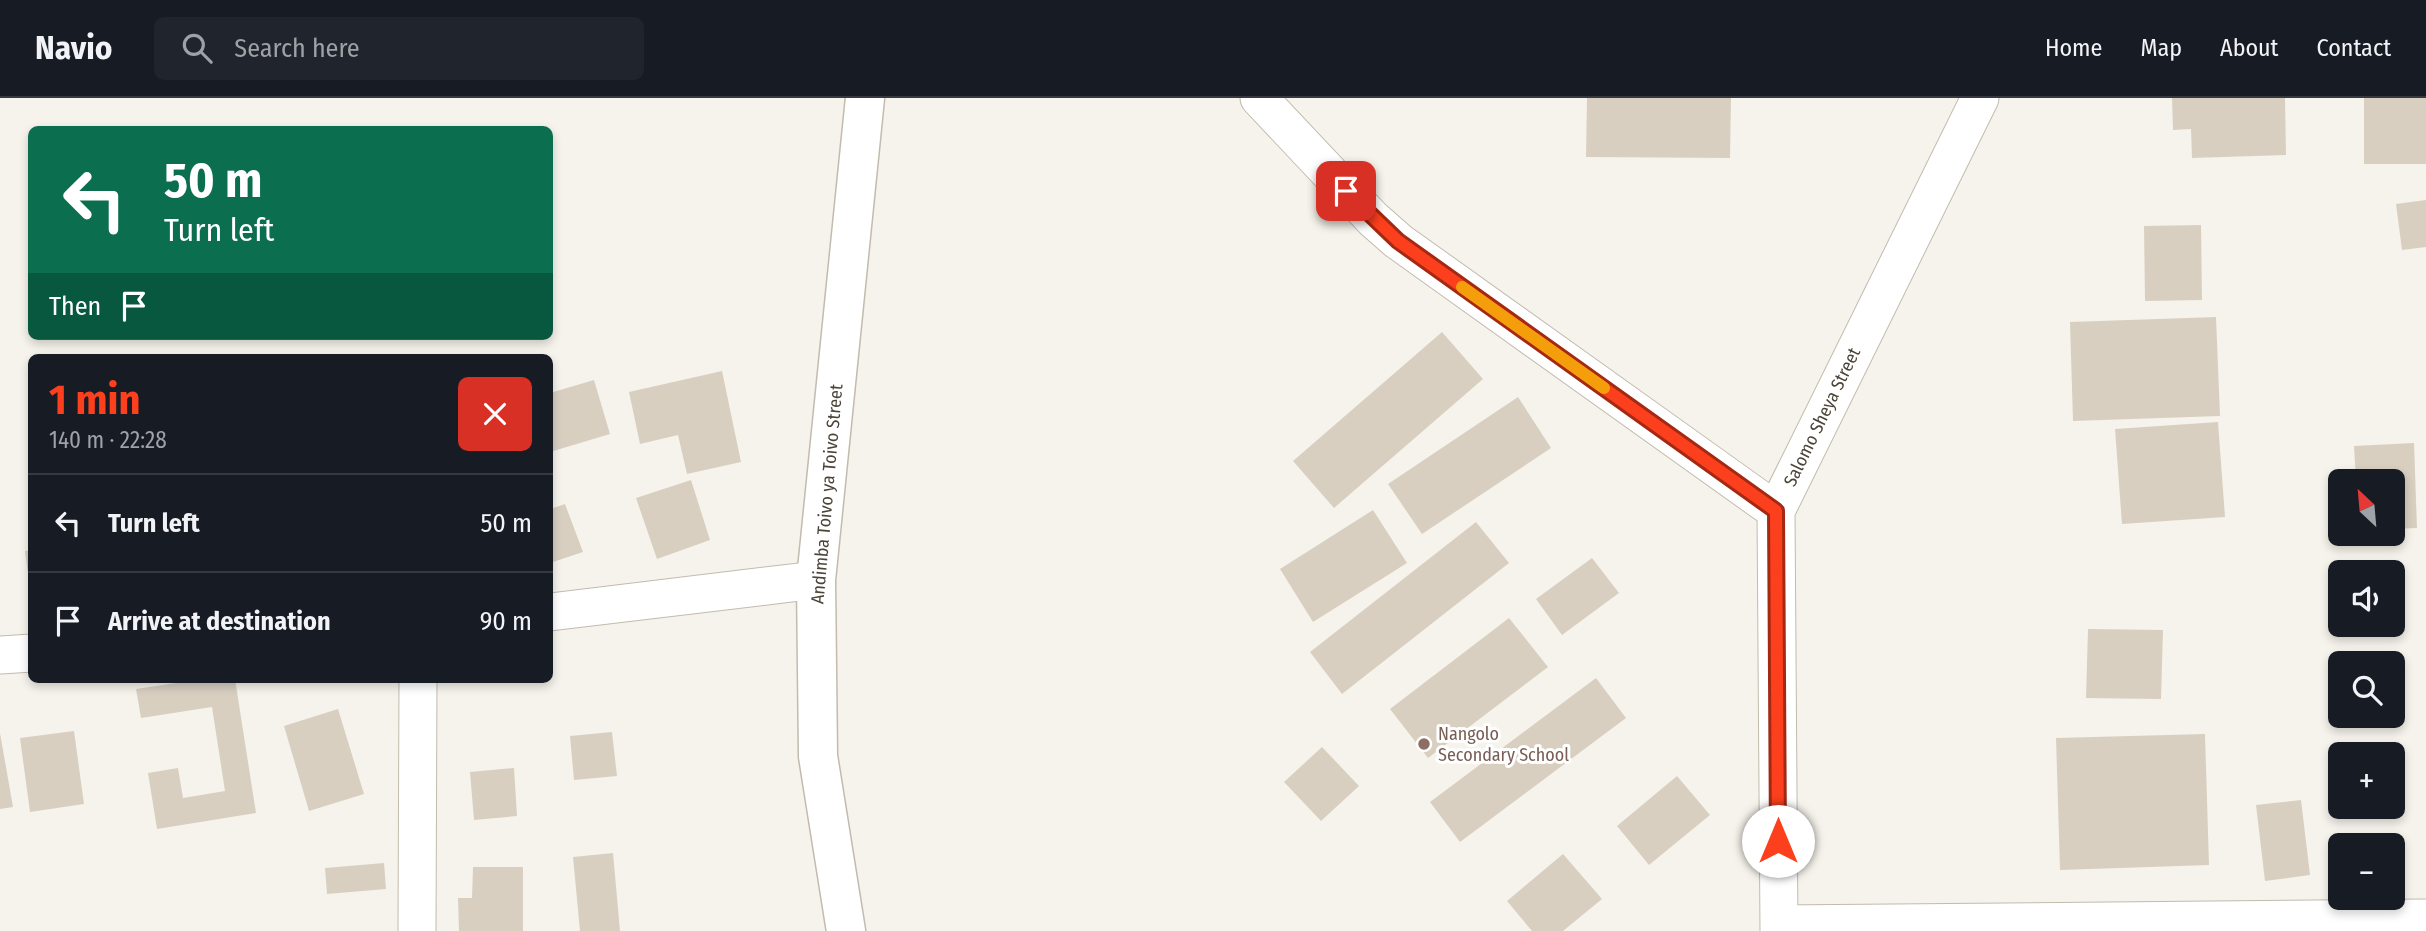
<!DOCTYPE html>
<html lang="en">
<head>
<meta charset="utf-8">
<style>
	:root { --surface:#171b24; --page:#20242c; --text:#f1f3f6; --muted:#9ea1a6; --line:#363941; --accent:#fc3f1d }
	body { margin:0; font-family:"Fira Sans Condensed",sans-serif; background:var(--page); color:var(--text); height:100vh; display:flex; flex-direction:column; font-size:26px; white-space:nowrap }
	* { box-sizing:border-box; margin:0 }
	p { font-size:23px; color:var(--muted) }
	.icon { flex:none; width:38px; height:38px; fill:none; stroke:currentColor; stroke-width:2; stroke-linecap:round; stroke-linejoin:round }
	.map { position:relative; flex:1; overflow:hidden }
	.side { position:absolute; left:28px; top:256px; width:525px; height:329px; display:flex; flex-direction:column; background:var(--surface); border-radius:10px; box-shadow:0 4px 10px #0003 }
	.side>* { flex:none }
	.top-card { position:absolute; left:28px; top:28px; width:525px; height:214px; border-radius:10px; box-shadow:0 4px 10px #0003; background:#0b6e4f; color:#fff; overflow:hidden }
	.needle { width:46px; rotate:334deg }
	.controls { position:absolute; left:2328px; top:371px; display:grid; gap:14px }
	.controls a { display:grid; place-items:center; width:77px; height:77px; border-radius:10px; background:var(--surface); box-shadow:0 4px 10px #0003; font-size:35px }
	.pin { position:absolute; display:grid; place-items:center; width:60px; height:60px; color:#fff; margin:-30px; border-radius:14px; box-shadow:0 4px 10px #0006 }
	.me { position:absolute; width:77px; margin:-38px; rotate:0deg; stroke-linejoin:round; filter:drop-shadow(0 0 5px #0008) }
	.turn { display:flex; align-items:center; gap:24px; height:147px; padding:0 21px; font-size:32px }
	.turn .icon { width:91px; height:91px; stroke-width:2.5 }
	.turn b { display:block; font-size:49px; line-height:60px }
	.then { display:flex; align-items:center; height:66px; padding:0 21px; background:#0003; gap:14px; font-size:26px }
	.round { display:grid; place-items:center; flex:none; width:74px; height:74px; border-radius:10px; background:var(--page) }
	.headline { display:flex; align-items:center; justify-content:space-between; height:119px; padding:0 21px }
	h1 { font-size:42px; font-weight:700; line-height:52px; color:var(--accent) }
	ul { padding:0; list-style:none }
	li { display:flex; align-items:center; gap:21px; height:98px; padding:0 21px; border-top:2px solid var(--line) }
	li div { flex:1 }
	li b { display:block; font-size:26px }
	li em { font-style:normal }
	header { display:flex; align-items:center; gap:42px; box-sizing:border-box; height:98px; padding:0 35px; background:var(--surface); border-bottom:2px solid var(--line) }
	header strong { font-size:33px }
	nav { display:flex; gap:38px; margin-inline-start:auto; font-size:24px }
	.search { width:490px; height:63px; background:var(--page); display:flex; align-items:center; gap:18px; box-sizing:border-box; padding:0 24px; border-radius:10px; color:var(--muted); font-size:26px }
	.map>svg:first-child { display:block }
	.building { fill:#d8cfc1 }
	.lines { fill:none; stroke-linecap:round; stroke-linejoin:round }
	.minor-casing { stroke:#c2bbae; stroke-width:39 }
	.tertiary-casing { stroke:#c2bbae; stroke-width:41 }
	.minor { stroke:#fff; stroke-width:37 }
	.tertiary { stroke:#fff; stroke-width:38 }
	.route-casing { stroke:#a42913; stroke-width:18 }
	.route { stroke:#fc3f1d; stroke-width:12 }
	.slow { stroke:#f59e0b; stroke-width:12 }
	.education-dot { fill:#8d6e63; stroke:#fff; stroke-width:2.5 }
	.labels { text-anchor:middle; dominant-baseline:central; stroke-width:6; stroke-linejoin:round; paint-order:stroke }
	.street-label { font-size:18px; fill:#4b4439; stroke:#fff }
	.education-label { font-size:18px; fill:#785e54; stroke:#fff; text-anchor:start }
</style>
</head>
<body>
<header>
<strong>Navio</strong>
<div class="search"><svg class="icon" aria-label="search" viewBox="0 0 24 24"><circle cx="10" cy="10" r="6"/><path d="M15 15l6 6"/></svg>Search here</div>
<nav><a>Home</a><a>Map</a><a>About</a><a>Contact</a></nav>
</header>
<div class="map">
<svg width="2426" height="833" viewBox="0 0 2426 833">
	<rect width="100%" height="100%" fill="#f6f3ec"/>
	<path class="building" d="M 1587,0 L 1731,0 L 1730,60 L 1586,59 Z
		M 2172,0 L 2285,0 L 2286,57 L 2192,60 L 2191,31 L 2173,32 Z
		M 2364,0 L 2426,0 L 2426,66 L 2364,66 Z
		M 2426,102 L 2426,149 L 2402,152 L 2396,106 Z
		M 2201,127 L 2202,202 L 2145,203 L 2144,128 Z
		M 2216,219 L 2220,318 L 2073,323 L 2070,224 Z
		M 1442,234 L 1483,281 L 1334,410 L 1293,363 Z
		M 722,273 L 741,364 L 687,376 L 678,337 L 640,346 L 629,294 Z
		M 594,282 L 610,336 L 550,354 L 550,295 Z
		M 1518,299 L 1551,350 L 1422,436 L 1388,386 Z
		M 2218,324 L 2225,419 L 2122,426 L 2115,331 Z
		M 2414,345 L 2417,430 L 2392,431 L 2392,383 L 2356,383 L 2354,348 Z
		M 691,382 L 710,442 L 657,461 L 636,400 Z
		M 565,406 L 583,454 L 550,465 L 550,411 Z
		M 1373,412 L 1407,465 L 1313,524 L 1280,471 Z
		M 1476,424 L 1509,465 L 1342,596 L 1310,554 Z
		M 32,452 L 32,491 L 30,491 L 25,453 Z
		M 1592,460 L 1619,495 L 1562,537 L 1536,501 Z
		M 1509,520 L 1548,569 L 1428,660 L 1390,611 Z
		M 2088,531 L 2163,532 L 2161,601 L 2086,600 Z
		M 1596,580 L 1626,620 L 1460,744 L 1430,704 Z
		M 203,581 L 235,581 L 256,715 L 157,731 L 148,675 L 178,670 L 183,700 L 225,693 L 212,609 L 141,620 L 136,591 Z
		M 338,611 L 364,696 L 309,713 L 284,628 Z
		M 74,633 L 84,706 L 30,714 L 20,640 Z
		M 612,634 L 617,678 L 574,682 L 570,638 Z
		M 0,635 L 13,709 L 0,711 Z
		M 2205,636 L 2209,767 L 2060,772 L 2056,640 Z
		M 1322,649 L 1359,688 L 1321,723 L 1284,684 Z
		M 514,670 L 517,718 L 474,722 L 470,674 Z
		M 1677,678 L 1710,717 L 1649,767 L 1617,728 Z
		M 2301,702 L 2310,777 L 2265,783 L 2256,707 Z
		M 613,755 L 620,833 L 580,833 L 573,759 Z
		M 1563,756 L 1602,801 L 1563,833 L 1532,833 L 1507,803 Z
		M 384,765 L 386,791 L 327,796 L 325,770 Z
		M 473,769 L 523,769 L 523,833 L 459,833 L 458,800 L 472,800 Z"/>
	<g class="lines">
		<g class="minor-casing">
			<path id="minor" d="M 1259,0 L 1373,121 L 1398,143 L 1776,413
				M 550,514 L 816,482
				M 0,557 L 32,555
				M 1779,826 L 2426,820
				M 417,833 L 418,581
				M 1779,833 L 1776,413 L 1980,0"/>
		</g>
		<g class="tertiary-casing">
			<path id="tertiary" d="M 846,833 L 818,658 L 816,482 L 865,0"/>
		</g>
		<use href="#minor" class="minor"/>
		<use href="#tertiary" class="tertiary"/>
	</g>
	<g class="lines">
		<g class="route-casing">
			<path id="route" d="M 1346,93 L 1398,143 L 1776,413 L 1778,743"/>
		</g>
		<use href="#route" class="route"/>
		<path class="slow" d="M 1462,189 L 1604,290"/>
	</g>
	<circle class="education-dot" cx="1424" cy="646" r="7"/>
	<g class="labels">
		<g class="street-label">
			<text transform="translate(1822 319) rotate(-64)">Salomo Sheya Street</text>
			<text transform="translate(827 396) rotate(-85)">Andimba Toivo ya Toivo Street</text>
		</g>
		<g class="education-label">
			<text x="1438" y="636">Nangolo<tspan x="1438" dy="21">Secondary School</tspan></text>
		</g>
	</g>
</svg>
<div class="controls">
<a><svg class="needle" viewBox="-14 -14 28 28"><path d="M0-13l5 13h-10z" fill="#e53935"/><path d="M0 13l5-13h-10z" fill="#9ea1a6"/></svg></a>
<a><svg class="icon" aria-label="sound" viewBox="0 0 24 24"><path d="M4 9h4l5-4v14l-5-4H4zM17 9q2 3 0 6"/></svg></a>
<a><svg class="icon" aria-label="search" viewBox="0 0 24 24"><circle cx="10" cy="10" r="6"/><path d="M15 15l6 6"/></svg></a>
<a>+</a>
<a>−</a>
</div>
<div class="pin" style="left:1346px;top:93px;background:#d93025"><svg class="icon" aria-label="arrive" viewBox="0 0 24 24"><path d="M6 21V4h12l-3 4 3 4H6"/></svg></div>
<svg class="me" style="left:1778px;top:743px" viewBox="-20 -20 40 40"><circle r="19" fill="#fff"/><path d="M0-13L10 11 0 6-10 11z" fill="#fc3f1d"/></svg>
<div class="top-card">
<div class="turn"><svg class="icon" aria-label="left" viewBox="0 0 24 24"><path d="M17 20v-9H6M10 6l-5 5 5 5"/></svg><div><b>50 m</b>Turn left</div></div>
<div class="then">Then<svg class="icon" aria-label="arrive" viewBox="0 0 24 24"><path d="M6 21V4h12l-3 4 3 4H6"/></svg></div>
</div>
<section class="side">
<div class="headline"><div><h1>1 min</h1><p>140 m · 22:28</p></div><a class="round" style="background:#d93025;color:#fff"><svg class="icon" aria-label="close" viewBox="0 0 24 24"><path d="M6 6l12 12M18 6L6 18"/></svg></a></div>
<ul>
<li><svg class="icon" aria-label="left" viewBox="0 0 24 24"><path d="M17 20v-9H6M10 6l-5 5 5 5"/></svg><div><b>Turn left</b></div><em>50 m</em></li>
<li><svg class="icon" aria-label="arrive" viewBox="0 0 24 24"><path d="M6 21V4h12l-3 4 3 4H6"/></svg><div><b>Arrive at destination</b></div><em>90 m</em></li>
</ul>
</section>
</div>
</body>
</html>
